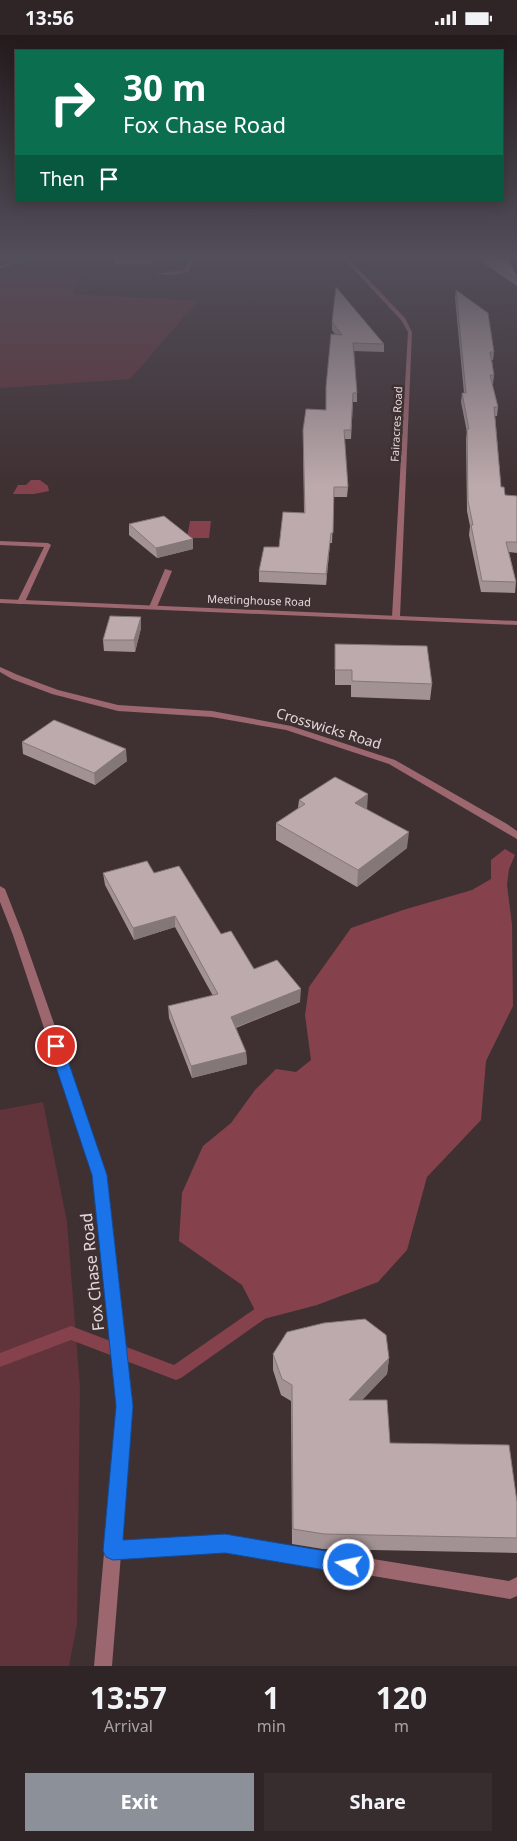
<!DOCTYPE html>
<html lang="en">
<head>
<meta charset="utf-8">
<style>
	:root { --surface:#2f2426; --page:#372c2e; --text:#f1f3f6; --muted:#a7a4a7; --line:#4a4143; --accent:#8c9099 }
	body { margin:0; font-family:"Noto Sans",sans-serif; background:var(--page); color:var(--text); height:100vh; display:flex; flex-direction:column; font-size:19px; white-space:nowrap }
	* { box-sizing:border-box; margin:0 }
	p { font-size:16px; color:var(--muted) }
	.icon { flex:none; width:28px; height:28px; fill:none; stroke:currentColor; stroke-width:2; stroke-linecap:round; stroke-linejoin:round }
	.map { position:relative; height:1631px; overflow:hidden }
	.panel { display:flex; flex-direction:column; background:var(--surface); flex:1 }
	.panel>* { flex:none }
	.top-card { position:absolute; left:15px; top:15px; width:488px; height:152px; border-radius:0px; box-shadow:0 2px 12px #0003,0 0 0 1px var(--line); background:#0b6e4f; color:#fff; overflow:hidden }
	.pin { position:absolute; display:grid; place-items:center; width:42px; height:42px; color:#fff; margin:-21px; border:2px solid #fff; border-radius:50%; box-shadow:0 1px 5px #0007 }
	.me { position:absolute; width:55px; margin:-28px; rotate:280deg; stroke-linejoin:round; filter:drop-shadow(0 0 4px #0008) }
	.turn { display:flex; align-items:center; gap:18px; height:105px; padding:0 25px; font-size:22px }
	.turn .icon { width:65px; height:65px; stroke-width:2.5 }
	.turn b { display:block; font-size:35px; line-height:42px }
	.then { display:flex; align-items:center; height:48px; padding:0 25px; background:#0003; gap:10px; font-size:19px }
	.eta { display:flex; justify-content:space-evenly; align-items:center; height:85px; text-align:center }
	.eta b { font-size:30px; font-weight:700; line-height:35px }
	.action { display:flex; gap:10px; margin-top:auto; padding:10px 25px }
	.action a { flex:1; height:58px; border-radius:0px; background:var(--accent); color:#fff; font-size:20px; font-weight:700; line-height:58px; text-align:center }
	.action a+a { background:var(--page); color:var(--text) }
	.status { display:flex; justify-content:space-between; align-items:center; height:35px; padding:0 25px; background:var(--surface); direction:ltr }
	.status svg { height:14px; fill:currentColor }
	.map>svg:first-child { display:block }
	.green { fill:#61333a }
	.water { fill:#85424d }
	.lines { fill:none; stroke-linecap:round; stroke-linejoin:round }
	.stream { fill:#85424d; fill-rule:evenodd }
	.service { fill:#9c676e; fill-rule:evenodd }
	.minor { fill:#9c676e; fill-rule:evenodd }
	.tertiary { fill:#9c676e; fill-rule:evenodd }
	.wall { fill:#a39294 }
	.shaded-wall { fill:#847778 }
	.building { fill:#bdaaac; stroke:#847778 }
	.route { fill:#1a73e8; stroke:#114b97 }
	.labels { text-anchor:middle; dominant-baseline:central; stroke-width:5; stroke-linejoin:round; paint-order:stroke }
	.far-street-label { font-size:11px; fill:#e3d9da; stroke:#3f3032 }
	.street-label { font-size:14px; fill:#e3d9da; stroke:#3f3032 }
	.near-street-label { font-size:16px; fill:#e3d9da; stroke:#3f3032 }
</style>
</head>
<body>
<div class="status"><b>13:56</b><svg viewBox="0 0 49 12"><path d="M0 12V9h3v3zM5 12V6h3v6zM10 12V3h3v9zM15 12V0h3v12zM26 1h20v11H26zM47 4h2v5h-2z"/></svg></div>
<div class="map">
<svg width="517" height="1631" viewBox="0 0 517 1631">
	<rect width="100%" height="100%" fill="#3f3032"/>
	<path class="green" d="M 37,223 L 89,223 L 73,259 L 198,266 L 130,344 L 0,353 L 0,238 L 30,228 Z
		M 43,1067 L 67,1187 L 80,1352 L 77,1590 L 69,1631 L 0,1631 L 0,1075 Z"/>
	<path class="water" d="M 31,445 L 40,445 L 48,451 L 49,456 L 34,459 L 13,459 L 18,450 L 26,450 Z
		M 190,486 L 211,486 L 209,503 L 187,503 Z
		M 505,814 L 515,820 L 509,834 L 507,850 L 512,890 L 513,971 L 486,1026 L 481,1085 L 427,1142 L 407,1215 L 378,1247 L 317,1270 L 260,1285 L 242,1250 L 179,1206 L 182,1158 L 203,1111 L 231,1088 L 255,1055 L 276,1034 L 296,1037 L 311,1025 L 305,980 L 309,952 L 351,893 L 403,875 L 472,855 L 491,844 L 491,825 Z"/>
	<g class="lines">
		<path class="stream" d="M 268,1266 L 273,1268 L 275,1273 L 273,1278 L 181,1343 L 176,1345 L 71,1305 L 0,1332 L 0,1318 L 71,1291 L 174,1330 L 263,1268 Z"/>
		<path class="service" d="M 191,223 L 195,223 L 188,237 L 172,240 L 154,239 L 184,235 Z
			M 19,225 L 20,227 L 0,233 L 0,231 Z
			M 0,506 L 48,508 L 51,510 L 24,569 L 18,569 L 17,567 L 44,512 L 0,510 Z
			M 165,534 L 172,536 L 157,572 L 153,574 L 150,574 L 149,572 Z
			M 225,1500 L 509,1546 L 517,1542 L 517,1561 L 510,1564 L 225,1516 L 113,1524 L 107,1522 L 105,1516 L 107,1510 L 113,1508 Z"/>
		<path class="minor" d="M 348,223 L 405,283 L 412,297 L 400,582 L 396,584 L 392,582 L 408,297 L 401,285 L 343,223 Z
			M 0,632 L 18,640 L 58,655 L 118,670 L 212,676 L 291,691 L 395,725 L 507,789 L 517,796 L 517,804 L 389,729 L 286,695 L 212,682 L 118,676 L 52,659 L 12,644 L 0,637 Z
			M 0,851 L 5,854 L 23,900 L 107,1140 L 133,1371 L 112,1631 L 94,1631 L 117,1371 L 93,1140 L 13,900 L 0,867 Z"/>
		<path class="tertiary" d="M 0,564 L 517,586 L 517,590 L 0,568 Z"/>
	</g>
	<path class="wall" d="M 115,223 L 155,223 L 152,229 L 115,229 Z
		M 476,223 L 508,223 L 517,242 L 517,251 Z
		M 456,255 L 494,317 L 493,325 L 492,325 L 494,340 L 493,349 L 492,349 L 498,372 L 497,381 L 495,381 L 501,452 L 505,460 L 517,507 L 517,518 L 509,517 L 516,547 L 515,558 L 481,557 L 469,500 L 470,491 L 467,476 L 466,404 L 467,397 L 461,367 L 462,358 L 464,358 L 455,263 Z
		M 332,287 L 384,309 L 384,317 L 354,316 L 357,358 L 357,367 L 353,367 L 351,404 L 344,404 L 348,452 L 347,462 L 334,462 L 332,508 L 330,508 L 326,550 L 259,547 L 259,536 L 279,512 L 304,478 L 303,395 L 326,375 L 326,352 L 335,299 L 332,295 Z
		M 129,489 L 193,514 L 157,523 L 129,500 Z
		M 141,593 L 135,617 L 104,616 L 103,605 Z
		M 335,609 L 432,649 L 430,665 L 351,662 L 351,650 L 335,650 Z
		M 22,707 L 127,726 L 95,750 L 23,719 Z
		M 299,765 L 367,774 L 407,813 L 357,852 L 276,805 L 276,788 L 298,773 Z
		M 103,838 L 154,838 L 221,899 L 254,934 L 300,967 L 236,993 L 246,1017 L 247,1029 L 192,1043 L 169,983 L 168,971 L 213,961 L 175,892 L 134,905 L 105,850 Z
		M 273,1319 L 389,1323 L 387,1339 L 362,1365 L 390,1408 L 517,1467 L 517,1518 L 323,1514 L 292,1509 L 291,1366 L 281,1360 L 273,1335 Z"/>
	<path class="shaded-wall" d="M 151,223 L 155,223 L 152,229 Z
		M 331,498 L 330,508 L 326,550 L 326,539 Z
		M 193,504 L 193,514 L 157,523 L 156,513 Z
		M 141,582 L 141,593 L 135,617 L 134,605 Z
		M 126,714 L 127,726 L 95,750 L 94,738 Z
		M 368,759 L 367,775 L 355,768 Z
		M 409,797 L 407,813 L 357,852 L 358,835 Z
		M 175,881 L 175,892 L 134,905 L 133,893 Z
		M 301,954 L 300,967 L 231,994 L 231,982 Z
		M 246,1017 L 247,1029 L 192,1043 L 191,1031 Z
		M 389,1323 L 387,1339 L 347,1381 L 349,1365 Z"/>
	<path class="building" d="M 485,223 L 508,223 L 517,242 L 517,244 Z
		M 336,252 L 384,309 L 353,308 L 357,358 L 353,358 L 351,395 L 344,395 L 348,452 L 334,452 L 333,498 L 331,498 L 326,539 L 259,536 L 264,512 L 279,512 L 283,477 L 305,478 L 303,395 L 306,374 L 326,375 L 326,352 L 331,299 L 342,300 L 332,287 Z
		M 456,255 L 488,278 L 494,317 L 490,317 L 494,340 L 490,340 L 498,372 L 494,372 L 501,452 L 504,452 L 505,460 L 517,461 L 517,507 L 506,507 L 516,547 L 482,546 L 471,490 L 473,490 L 468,466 L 467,394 L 469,394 L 462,358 L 466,358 Z
		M 164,481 L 193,504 L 156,513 L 129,489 Z
		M 110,581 L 141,582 L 134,605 L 103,605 Z
		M 335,609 L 427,611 L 432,649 L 352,646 L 352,635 L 335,635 Z
		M 54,685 L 126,714 L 94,738 L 22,707 Z
		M 335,742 L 368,759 L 355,768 L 409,797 L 358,835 L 276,788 L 305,769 L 299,765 Z
		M 147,826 L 154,838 L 179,831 L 221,899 L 231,896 L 254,934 L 277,925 L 301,954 L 231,982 L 246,1017 L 191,1031 L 168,971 L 218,959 L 175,881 L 133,893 L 103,838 Z
		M 365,1284 L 386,1300 L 389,1323 L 349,1365 L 387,1365 L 390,1408 L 509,1410 L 517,1467 L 517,1503 L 324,1499 L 293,1494 L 292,1350 L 282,1344 L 273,1319 L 287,1297 L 324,1288 Z"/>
	<linearGradient id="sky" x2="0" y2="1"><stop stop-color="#231a1c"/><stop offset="0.49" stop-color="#524e5a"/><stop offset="1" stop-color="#524e5a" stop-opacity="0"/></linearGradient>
	<rect width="517" height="452" fill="url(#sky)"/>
	<path class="route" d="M 56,1006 L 61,1008 L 63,1011 L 107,1140 L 133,1371 L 123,1505 L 225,1499 L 349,1520 L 356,1523 L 359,1530 L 356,1536 L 349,1539 L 225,1518 L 113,1525 L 106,1522 L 103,1516 L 116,1371 L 92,1140 L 49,1011 L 51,1008 Z"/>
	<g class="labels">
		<g class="far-street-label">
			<text transform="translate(396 389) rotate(-87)">Fairacres Road</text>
			<text transform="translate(259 565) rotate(2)">Meetinghouse Road</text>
		</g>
		<g class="street-label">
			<text transform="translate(329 693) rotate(17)">Crosswicks Road</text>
		</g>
		<g class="near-street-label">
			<text transform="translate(92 1237) rotate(-96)">Fox Chase Road</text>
		</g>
	</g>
</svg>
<div class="pin" style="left:56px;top:1011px;background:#d93025"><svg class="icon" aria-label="arrive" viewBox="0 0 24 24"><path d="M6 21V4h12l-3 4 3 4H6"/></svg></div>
<svg class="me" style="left:349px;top:1530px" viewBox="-20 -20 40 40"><circle r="17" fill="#1a73e8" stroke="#fff" stroke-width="3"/><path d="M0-11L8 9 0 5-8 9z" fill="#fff"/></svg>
<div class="top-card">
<div class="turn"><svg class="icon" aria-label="right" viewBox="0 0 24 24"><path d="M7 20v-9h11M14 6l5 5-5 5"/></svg><div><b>30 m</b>Fox Chase Road</div></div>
<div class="then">Then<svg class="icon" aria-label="arrive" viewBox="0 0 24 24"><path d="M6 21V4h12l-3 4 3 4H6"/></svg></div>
</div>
</div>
<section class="panel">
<div class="eta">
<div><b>13:57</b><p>Arrival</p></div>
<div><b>1</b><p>min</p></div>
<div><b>120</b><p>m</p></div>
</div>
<div class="action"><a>Exit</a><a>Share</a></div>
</section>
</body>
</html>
